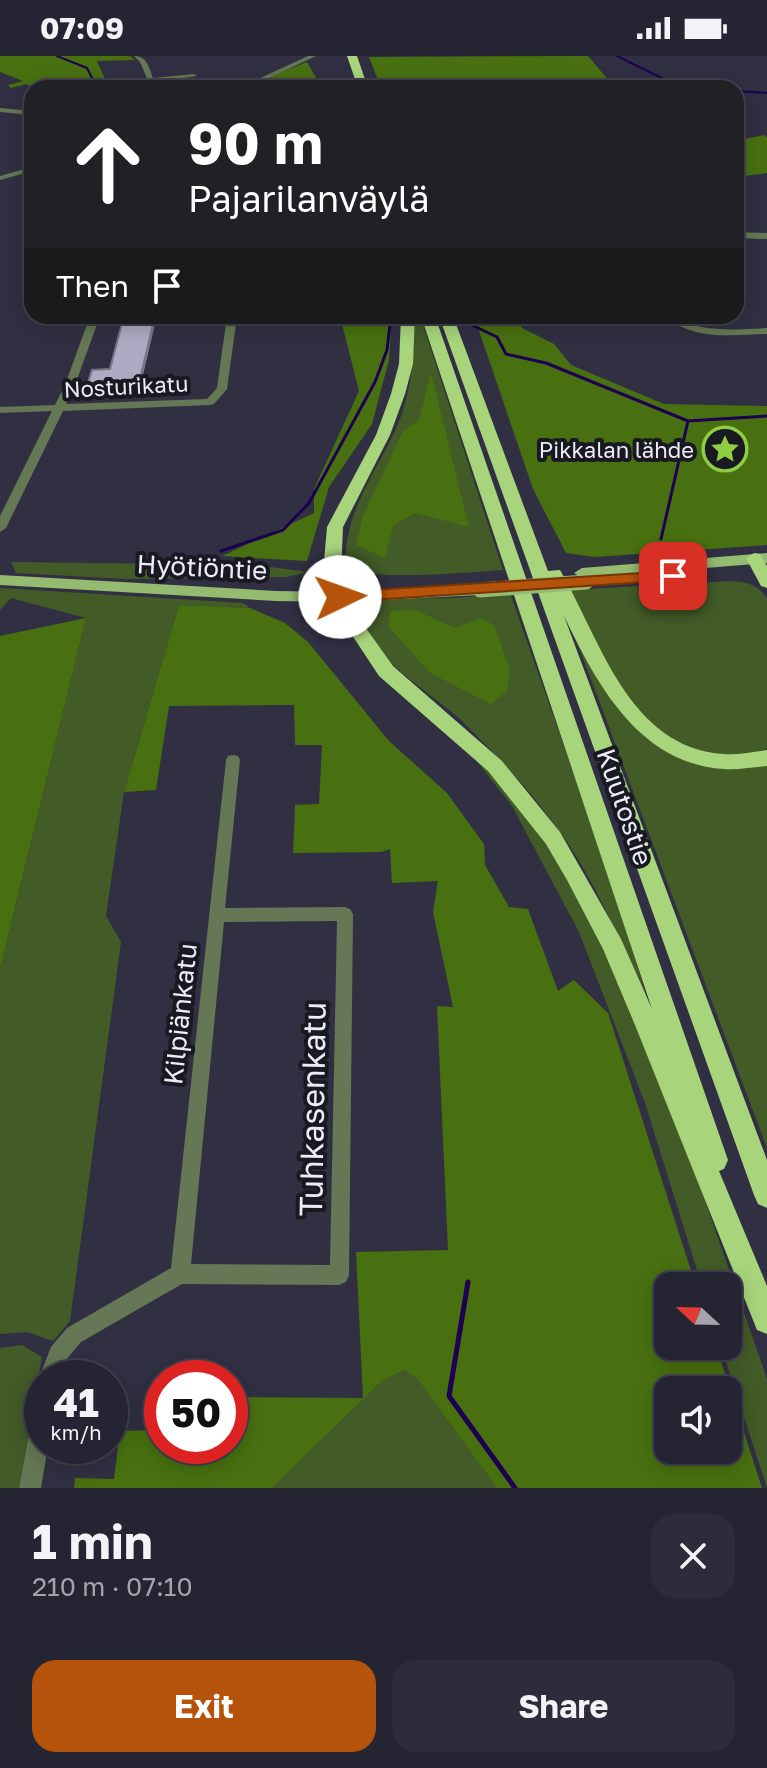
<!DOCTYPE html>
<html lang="en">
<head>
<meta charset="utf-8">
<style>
	:root { --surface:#252432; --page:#2d2c3a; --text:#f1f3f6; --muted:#a3a4ac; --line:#42414d; --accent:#b45309 }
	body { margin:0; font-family:"Golos Text",sans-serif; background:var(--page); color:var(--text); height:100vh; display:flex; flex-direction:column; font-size:30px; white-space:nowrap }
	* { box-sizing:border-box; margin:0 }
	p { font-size:26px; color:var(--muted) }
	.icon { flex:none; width:44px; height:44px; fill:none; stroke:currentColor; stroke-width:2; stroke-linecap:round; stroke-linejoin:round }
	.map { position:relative; height:1432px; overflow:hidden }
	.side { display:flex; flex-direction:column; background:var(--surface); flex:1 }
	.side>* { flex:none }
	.guide { position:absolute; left:24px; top:24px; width:720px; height:244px; border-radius:24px; box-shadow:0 4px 20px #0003,0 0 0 2px var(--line); background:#202124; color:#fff; overflow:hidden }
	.needle { width:52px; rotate:292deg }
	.tools { position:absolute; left:654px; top:1216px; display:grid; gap:16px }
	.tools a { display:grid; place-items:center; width:88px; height:88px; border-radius:16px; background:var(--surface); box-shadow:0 4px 20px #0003,0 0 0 2px var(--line); font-size:40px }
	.speed { position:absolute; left:24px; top:1304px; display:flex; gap:16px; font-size:40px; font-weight:700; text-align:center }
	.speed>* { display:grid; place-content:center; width:104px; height:104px; border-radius:50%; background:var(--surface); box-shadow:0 4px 20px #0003,0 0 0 2px var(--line); line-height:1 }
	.speed small { font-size:20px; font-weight:400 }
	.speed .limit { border:12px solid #d22; background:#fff; color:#111 }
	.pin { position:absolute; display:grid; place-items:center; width:68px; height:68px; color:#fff; margin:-34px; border-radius:16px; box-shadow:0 4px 12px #0006 }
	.me { position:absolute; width:88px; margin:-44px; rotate:87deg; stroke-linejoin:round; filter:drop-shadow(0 0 6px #0008) }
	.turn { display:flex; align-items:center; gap:28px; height:168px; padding:0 32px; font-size:36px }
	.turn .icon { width:104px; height:104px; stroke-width:2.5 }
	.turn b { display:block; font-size:56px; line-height:68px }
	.then { display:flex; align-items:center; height:76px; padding:0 32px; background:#0003; gap:16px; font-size:30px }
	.round { display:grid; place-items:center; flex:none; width:84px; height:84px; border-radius:24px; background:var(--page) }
	.headline { display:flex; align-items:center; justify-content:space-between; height:136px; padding:0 32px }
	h1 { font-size:48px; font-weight:700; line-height:60px }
	.cta { display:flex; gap:16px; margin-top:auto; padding:16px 32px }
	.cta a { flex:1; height:92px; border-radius:24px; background:var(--accent); color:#fff; font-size:32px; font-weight:700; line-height:92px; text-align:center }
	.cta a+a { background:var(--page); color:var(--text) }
	.status { display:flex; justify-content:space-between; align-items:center; height:56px; padding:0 40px; background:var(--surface); direction:ltr }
	.status svg { height:22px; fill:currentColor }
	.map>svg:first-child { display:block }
	.green { fill:#425b27 }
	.forest { fill:#487010; fill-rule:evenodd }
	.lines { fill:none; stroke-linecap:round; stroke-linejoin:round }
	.stream-far2 { stroke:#1d0051; stroke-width:2 }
	.stream-far1 { stroke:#1d0051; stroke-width:3 }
	.stream { stroke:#1d0051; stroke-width:5 }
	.minor { fill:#657754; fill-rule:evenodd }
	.major { fill:#95bb71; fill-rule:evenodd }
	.highway { fill:#a8d57c; fill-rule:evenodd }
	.major-bridge { stroke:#95bb71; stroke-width:15 }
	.wall { fill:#9493a8 }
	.shaded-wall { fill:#787888 }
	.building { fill:#acabc3; stroke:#787888; stroke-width:2 }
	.route { fill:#b45309; stroke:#753606; stroke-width:2 }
	.labels { text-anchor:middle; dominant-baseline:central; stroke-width:8; stroke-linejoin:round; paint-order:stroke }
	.far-street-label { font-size:22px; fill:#ececf8; stroke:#191922 }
	.far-poi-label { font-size:22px; fill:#ececf8; stroke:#191922; text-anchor:end }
	.street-label { font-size:26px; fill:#ececf8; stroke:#191922 }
	.near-street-label { font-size:32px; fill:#ececf8; stroke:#191922 }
</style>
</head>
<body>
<div class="status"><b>07:09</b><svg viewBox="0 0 49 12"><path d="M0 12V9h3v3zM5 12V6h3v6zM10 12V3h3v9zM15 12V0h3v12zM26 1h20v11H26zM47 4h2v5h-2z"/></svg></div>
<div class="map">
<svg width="767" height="1432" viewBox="0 0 767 1432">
	<rect width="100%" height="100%" fill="#313043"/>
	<path class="green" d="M 415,260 L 420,260 L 503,514 C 471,516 369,526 346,511 C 343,458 374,420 395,375 C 412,339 414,299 415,260 Z
		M 11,506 L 254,509 L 309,516 L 287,521 L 126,523 L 16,517 Z
		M 731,525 C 748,526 756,528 767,542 L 767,693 C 726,708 673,694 642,662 C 610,627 590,576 568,534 Z
		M 0,532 L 243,547 L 250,552 L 179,549 L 124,736 L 106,860 L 121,886 L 70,1265 L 53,1285 L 27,1276 L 0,1278 L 0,913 L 86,562 L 11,542 L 0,554 Z
		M 510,537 L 616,838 L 652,959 C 623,892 596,822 551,764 C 524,727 493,696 461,664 C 438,641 339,584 363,543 L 455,542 Z
		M 571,570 C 621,662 649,723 767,709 L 767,1092 Z
		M 466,691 L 510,738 L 552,795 L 594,872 L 677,1064 L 767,1323 L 767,1432 L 721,1290 L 728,1290 L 728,1230 L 702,1230 L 645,1047 L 579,876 L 512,750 Z
		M 22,1289 L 42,1301 L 19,1432 L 0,1432 L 0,1292 Z
		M 404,1314 L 417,1321 L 497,1432 L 272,1432 L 382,1325 Z"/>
	<path class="forest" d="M 0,0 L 130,0 L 135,4 L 97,5 L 109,32 L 32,33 L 27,28 L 11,32 L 8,29 L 23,25 L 0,16 Z
		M 588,0 L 615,32 L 381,32 L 369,1 Z
		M 307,6 L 322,32 L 270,32 L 272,20 Z
		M 764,79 L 767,81 L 767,117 L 736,121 L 736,85 Z
		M 340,260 L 392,260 L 389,304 L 372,368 L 329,431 L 307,505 L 222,500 L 314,457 L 314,433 L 359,335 Z
		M 474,260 L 517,260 L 522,272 L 554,288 L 571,309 L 664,348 L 767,350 L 767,489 L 594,501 L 566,497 L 533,433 Z
		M 431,317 L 469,471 L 415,457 L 393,470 L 385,502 L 356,489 L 363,460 L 403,375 L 419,364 Z
		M 179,549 L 250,552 L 285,567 L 308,586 L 389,685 L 447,737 L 484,788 L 485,809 L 509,851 L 528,853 L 558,935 L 574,924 L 608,957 L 696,1230 L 668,1230 L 668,1290 L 716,1290 L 762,1432 L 497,1432 L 417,1322 L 404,1314 L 382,1325 L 272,1432 L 74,1432 L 75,1422 L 114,1423 L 120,1375 L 162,1374 L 162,1390 L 230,1390 L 230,1341 L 363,1342 L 356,1196 L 448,1194 L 437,950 L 453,951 L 433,856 L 438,825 L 392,827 L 390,793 L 381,796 L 293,797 L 295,749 L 319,748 L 322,689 L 295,689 L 294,649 L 169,650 L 156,734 L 124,736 ZM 668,1334 L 728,1334 L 728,1394 L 668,1394 Z
		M 415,554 L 455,572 L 480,562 L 494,569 L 510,614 L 507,635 L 491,648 L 430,617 L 389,571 L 390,555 Z
		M 86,562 L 0,913 L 0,580 Z"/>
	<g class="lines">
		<path class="stream-far2" d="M 57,0 L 87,12 L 97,32
			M 617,0 L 670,26 L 690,32
			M 736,35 L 767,37"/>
		<path class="stream-far1" d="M 470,261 L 474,270 L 497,281 L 506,298 L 546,307 L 688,365 L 767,360
			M 661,483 L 688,365
			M 221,495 L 283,474 L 309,447 L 375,326 L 387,294 L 391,260"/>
		<path class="stream" d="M 468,1226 L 449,1340 L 515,1432"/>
		<path class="minor" d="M 134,0 C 147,0 149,11 153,22 L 194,18 L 197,20 L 155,26 L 157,32 L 151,32 L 140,6 Z
			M 308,0 L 316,0 L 248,32 L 239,32 Z
			M 0,52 L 32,55 L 32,59 L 0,56 Z
			M 32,111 L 32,115 L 0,124 L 0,120 Z
			M 736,176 L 767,177 L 767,183 L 736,182 Z
			M 90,260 L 100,260 L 75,329 L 66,348 L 207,343 L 217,332 L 227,260 L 237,260 L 227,333 L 214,348 L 210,349 L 63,355 L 6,472 L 0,476 L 0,460 L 52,355 L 0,357 L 0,351 L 55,349 L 65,329 Z
			M 665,260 C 679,260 688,269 702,271 C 723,275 745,273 767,272 L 767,278 C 733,279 693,285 665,260 Z
			M 233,699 L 238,700 L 240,704 L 225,852 L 345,851 L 350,853 L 353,858 L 349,1219 L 346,1226 L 339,1229 L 182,1228 L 81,1286 L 66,1304 L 59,1322 L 42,1322 L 42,1329 L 39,1322 L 51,1291 L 67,1272 L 171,1212 L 226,704 L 228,700 ZM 337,865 L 330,1209 L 191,1208 L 224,866 Z
			M 42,1351 L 42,1390 L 48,1390 L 41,1432 L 19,1432 L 32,1361 L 35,1354 Z"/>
		<path class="major" d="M 767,497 L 767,507 L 582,522 L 574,517 L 582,512 Z
			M 0,519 L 276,535 L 340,536 L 480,529 L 488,534 L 480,539 L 340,546 L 276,545 L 0,529 Z"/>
		<path class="highway" d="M 347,0 L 357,0 L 368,32 L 358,32 Z
			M 401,260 L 415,260 L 413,308 L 405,338 L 390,379 L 343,471 L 341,517 L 344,530 L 363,568 L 393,610 L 502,705 L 560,776 L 621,883 L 652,953 L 421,260 L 435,260 L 728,1104 L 724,1113 L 719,1115 L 767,1230 L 767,1278 L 757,1274 L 635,969 L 603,893 L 567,824 L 546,788 L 488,715 L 379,620 L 346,570 L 326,530 L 323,517 L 327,471 L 376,379 L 391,338 L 399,308 Z
			M 439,260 L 453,260 L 548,515 L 560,514 C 600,582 628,692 724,698 C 738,699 753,696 767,694 L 767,710 C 753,711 738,714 724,713 C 639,708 596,627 564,560 L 767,1104 L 767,1152 L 758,1148 L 754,1139 Z
			M 754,497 L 760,498 L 767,510 L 767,532 L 761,530 L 746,502 Z"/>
		<path class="major-bridge" d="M 480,534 L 586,526"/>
	</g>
	<path class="wall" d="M 156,260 L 156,263 L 139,335 L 87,336 L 86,333 L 110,313 Z"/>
	<path class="shaded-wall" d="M 156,260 L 156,263 L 139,335 L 138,331 Z"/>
	<path class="building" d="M 124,260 L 155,260 L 138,331 L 86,333 L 92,314 L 110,313 Z"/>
	<path class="route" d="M 673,515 L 681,520 L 679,524 L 340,546 L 332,541 L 340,536 Z"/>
	<defs>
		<g id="sight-ring" transform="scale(2.3)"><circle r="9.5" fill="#191922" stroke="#8fcd42" stroke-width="1.5"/><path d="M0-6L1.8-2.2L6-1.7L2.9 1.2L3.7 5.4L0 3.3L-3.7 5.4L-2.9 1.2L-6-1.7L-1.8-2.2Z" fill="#8fcd42"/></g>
	</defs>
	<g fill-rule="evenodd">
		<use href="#sight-ring" x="725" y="393"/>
	</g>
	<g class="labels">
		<g class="far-street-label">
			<text transform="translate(126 330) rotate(-3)">Nosturikatu</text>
		</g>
		<g class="far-poi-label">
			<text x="694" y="393">Pikkalan lähde</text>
		</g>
		<g class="street-label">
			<text transform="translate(202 511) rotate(3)">Hyötiöntie</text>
			<text transform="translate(625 751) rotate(71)">Kuutostie</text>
			<text transform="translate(180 958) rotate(-84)">Kilpiänkatu</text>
		</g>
		<g class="near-street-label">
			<text transform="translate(312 1053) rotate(-89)">Tuhkasenkatu</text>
		</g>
	</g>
</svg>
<div class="tools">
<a><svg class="needle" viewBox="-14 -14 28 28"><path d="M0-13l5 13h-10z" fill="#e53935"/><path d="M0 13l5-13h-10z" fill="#a3a4ac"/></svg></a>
<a><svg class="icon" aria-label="sound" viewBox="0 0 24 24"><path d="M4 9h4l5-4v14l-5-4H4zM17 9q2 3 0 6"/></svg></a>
</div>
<div class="speed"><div>41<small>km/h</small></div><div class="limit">50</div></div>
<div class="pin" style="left:673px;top:520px;background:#d93025"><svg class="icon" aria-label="arrive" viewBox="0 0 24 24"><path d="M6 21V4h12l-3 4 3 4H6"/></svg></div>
<svg class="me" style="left:340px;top:541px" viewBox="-20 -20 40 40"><circle r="19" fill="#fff"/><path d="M0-13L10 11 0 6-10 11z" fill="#b45309"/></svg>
<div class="guide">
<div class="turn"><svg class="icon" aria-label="ahead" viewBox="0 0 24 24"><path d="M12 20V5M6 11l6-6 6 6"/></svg><div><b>90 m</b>Pajarilanväylä</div></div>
<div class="then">Then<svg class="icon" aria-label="arrive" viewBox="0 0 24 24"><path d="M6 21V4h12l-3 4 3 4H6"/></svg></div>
</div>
</div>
<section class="side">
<div class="headline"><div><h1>1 min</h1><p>210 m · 07:10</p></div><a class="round"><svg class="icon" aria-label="close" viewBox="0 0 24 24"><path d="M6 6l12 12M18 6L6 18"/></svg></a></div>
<div class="cta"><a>Exit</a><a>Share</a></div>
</section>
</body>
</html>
